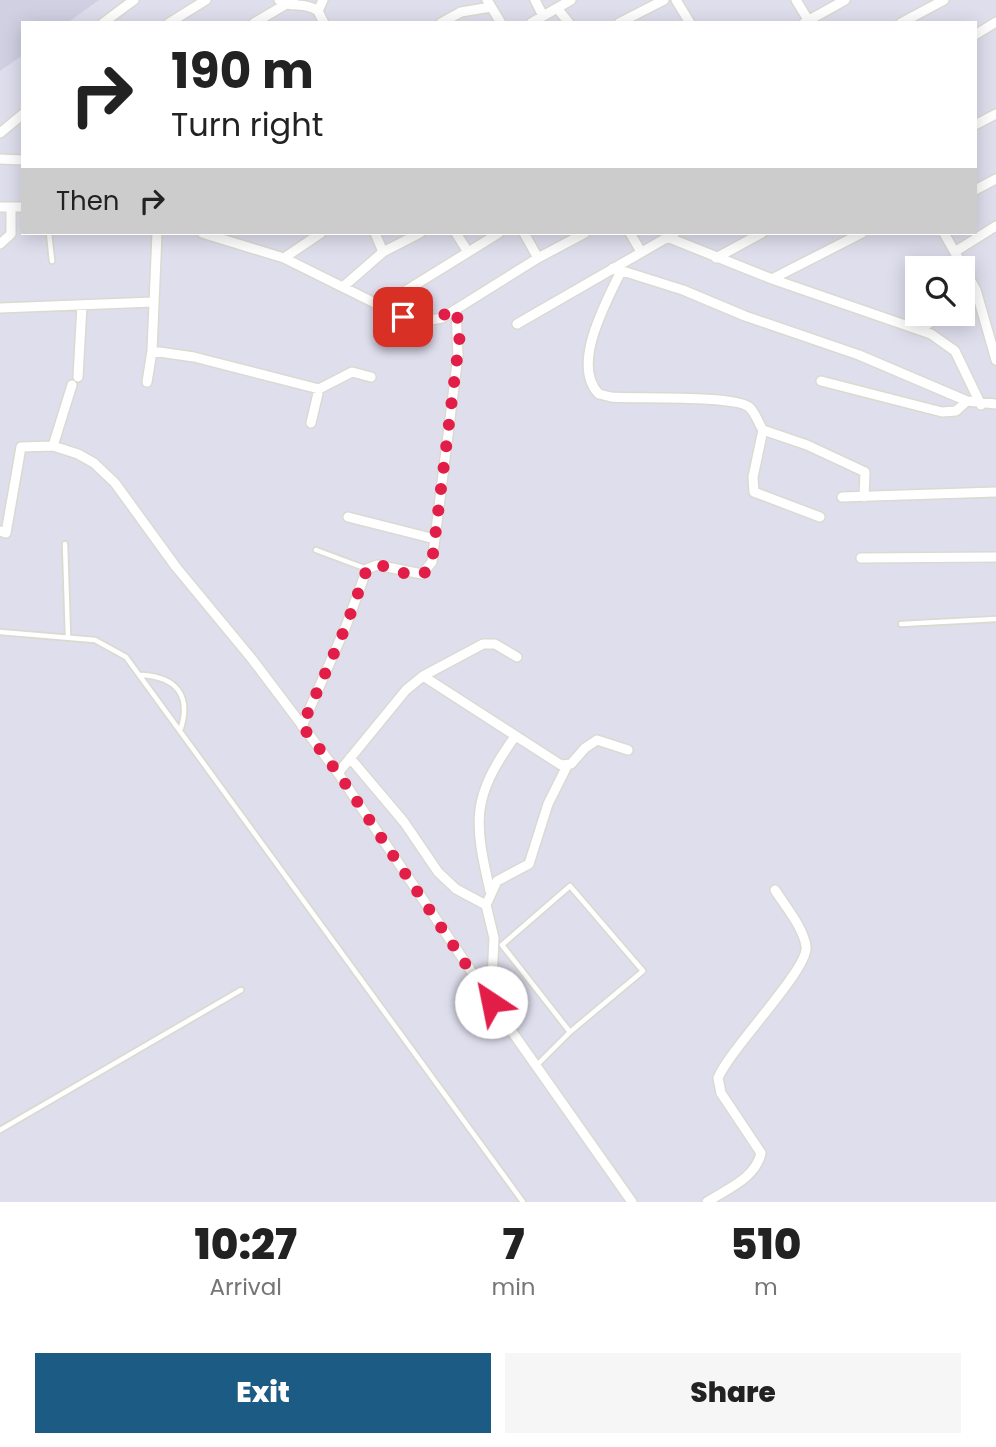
<!DOCTYPE html>
<html lang="en">
<head>
<meta charset="utf-8">
<style>
	:root { --surface:#fff; --page:#f6f6f6; --text:#222; --muted:#767676; --accent:#1c5c84 }
	body { margin:0; font-family:Poppins,sans-serif; background:var(--page); color:var(--text); height:100vh; display:flex; flex-direction:column; font-size:26px; white-space:nowrap }
	* { box-sizing:border-box; margin:0 }
	p { font-size:23px; color:var(--muted) }
	.icon { flex:none; width:38px; height:38px; fill:none; stroke:currentColor; stroke-width:2; stroke-linecap:round; stroke-linejoin:round }
	.map { position:relative; height:1202px; overflow:hidden }
	.sheet { display:flex; flex-direction:column; background:var(--surface); flex:1 }
	.sheet>* { flex:none }
	.banner { position:absolute; left:21px; top:21px; width:956px; height:214px; border-radius:0px; box-shadow:0 4px 18px #0003; background:#fff; color:var(--text); overflow:hidden }
	.fabs { position:absolute; left:905px; top:256px; display:grid; gap:14px }
	.fabs a { display:grid; place-items:center; width:70px; height:70px; border-radius:0px; background:var(--surface); box-shadow:0 4px 18px #0003; font-size:35px }
	.pin { position:absolute; display:grid; place-items:center; width:60px; height:60px; color:#fff; margin:-30px; border-radius:14px; box-shadow:0 4px 10px #0006 }
	.me { position:absolute; width:77px; margin:-38px; rotate:326deg; stroke-linejoin:round; filter:drop-shadow(0 0 5px #0008) }
	.turn { display:flex; align-items:center; gap:24px; height:147px; padding:0 35px; font-size:32px }
	.turn .icon { width:91px; height:91px; stroke-width:2.5 }
	.turn b { display:block; font-size:49px; line-height:60px }
	.then { display:flex; align-items:center; height:66px; padding:0 35px; background:#0003; gap:14px; font-size:26px }
	.eta { display:flex; justify-content:space-evenly; align-items:center; height:119px; text-align:center }
	.eta b { font-size:42px; font-weight:800; line-height:49px }
	.cta { display:flex; gap:14px; margin-top:auto; padding:14px 35px }
	.cta a { flex:1; height:80px; border-radius:0px; background:var(--accent); color:#fff; font-size:28px; font-weight:800; line-height:80px; text-align:center }
	.cta a+a { background:var(--page); color:var(--text) }
	.map>svg:first-child { display:block }
	.education { fill:#d1d0e2 }
	.lines { fill:none; stroke-linecap:round; stroke-linejoin:round }
	.service-casing { stroke:#dadad1; stroke-width:8 }
	.minor-casing { stroke:#dadad1; stroke-width:12 }
	.service { stroke:#fff; stroke-width:4.5 }
	.minor { stroke:#fff; stroke-width:9 }
	.route { stroke:#e11d48; stroke-width:12; stroke-dasharray:0 21.6 }
</style>
</head>
<body>
<div class="map">
<svg width="996" height="1202" viewBox="0 0 996 1202">
	<rect width="100%" height="100%" fill="#dfdeed"/>
	<path class="education" d="M 0,0 L 99,0 L 67,23 L 23,23 L 23,55 L 0,71 Z"/>
	<g class="lines">
		<g class="service-casing">
			<path id="service" d="M 49,233 L 52,261
				M 65,544 L 68,637
				M 316,550 L 367,569
				M 901,624 L 996,619
				M 0,632 L 95,640 L 126,657 L 523,1202
				M 142,675 C 176,677 191,695 181,728
				M 537,1065 L 570,1032 L 502,945 L 570,886 L 643,971 L 570,1032
				M 0,1130 L 241,990"/>
		</g>
		<g class="minor-casing">
			<path id="minor" d="M 279,0 C 290,9 305,1 318,11
				M 323,0 L 318,11 L 324,23
				M 487,0 L 501,23
				M 535,0 L 543,16
				M 676,0 L 690,23
				M 796,0 L 810,23
				M 557,8 L 569,23
				M 103,23 L 134,0
				M 169,23 L 206,0
				M 254,23 L 293,0
				M 441,23 L 461,12 L 491,7
				M 531,23 L 571,0
				M 619,23 L 664,0
				M 804,23 L 845,0
				M 901,23 L 944,0
				M 975,35 L 996,22
				M 975,125 L 996,114
				M 0,133 L 23,114
				M 0,159 L 23,160
				M 975,190 L 996,179
				M 0,207 L 23,207
				M 202,233 L 284,258 L 403,317 L 420,322 L 442,318 L 538,258 L 585,233
				M 375,233 L 383,252
				M 456,233 L 468,252
				M 524,233 L 538,258
				M 630,233 L 640,250
				M 944,233 L 976,290 L 996,360
				M 667,237 L 772,279 L 931,334 L 955,351 L 981,405
				M 0,244 L 11,234 L 11,207
				M 956,251 L 996,226
				M 284,258 L 321,233
				M 716,258 L 762,233
				M 613,268 L 683,290 L 745,316 L 859,355 L 967,401 L 996,404
				M 621,271 C 607,301 570,365 599,394 L 611,397 C 636,399 734,395 749,407 C 756,413 758,423 763,430 L 807,445 L 865,472 L 864,497
				M 772,279 L 862,233
				M 344,286 L 383,252 L 420,233
				M 962,300 L 976,290
				M 381,306 L 499,233
				M 0,308 L 153,302
				M 517,324 L 675,233
				M 920,330 L 943,313
				M 152,351 L 194,357 L 319,389 L 352,372 L 371,377
				M 78,377 L 82,305
				M 821,381 L 942,412 L 956,411 L 967,401
				M 147,382 L 152,351 L 157,233
				M 311,423 L 319,389
				M 763,430 L 753,477 L 754,492 L 820,517
				M 53,446 L 72,385
				M 842,497 L 996,492
				M 348,517 L 435,539
				M 0,531 L 6,533 L 21,447 L 53,446 L 78,454 L 94,463 L 115,483 L 176,567 L 252,659 L 338,773 L 506,1023 L 632,1202
				M 861,558 L 996,557
				M 423,676 L 561,765 L 571,764 L 585,748 L 597,740 L 628,750
				M 302,726 L 346,626 L 367,569 L 377,565 L 422,574 L 432,562 L 458,355 L 456,309
				M 350,758 L 404,822 L 438,872 L 456,889 L 486,905 L 494,938 L 491,1002
				M 338,773 L 406,690 L 423,676 L 483,644 L 495,644 L 517,657
				M 490,891 C 474,821 471,798 514,738
				M 486,905 L 497,881 L 529,864 L 548,804 L 567,766
				M 707,1202 C 727,1189 756,1178 761,1153 L 721,1093 L 718,1078 C 731,1047 810,968 806,946 C 803,927 785,906 775,890"/>
		</g>
		<use href="#service" class="service"/>
		<use href="#minor" class="minor"/>
	</g>
	<g class="lines">
		<path class="route" d="M 403,317 L 431,321 L 456,309 L 460,334 L 432,562 L 427,571 C 408,585 385,556 367,569 L 346,626 L 302,726 L 338,773 L 491,1002"/>
	</g>
</svg>
<div class="fabs">
<a><svg class="icon" aria-label="search" viewBox="0 0 24 24"><circle cx="10" cy="10" r="6"/><path d="M15 15l6 6"/></svg></a>
</div>
<div class="pin" style="left:403px;top:317px;background:#d93025"><svg class="icon" aria-label="arrive" viewBox="0 0 24 24"><path d="M6 21V4h12l-3 4 3 4H6"/></svg></div>
<svg class="me" style="left:491px;top:1002px" viewBox="-20 -20 40 40"><circle r="19" fill="#fff"/><path d="M0-13L10 11 0 6-10 11z" fill="#e11d48"/></svg>
<div class="banner">
<div class="turn"><svg class="icon" aria-label="right" viewBox="0 0 24 24"><path d="M7 20v-9h11M14 6l5 5-5 5"/></svg><div><b>190 m</b>Turn right</div></div>
<div class="then">Then<svg class="icon" aria-label="right" viewBox="0 0 24 24"><path d="M7 20v-9h11M14 6l5 5-5 5"/></svg></div>
</div>
</div>
<section class="sheet">
<div class="eta">
<div><b>10:27</b><p>Arrival</p></div>
<div><b>7</b><p>min</p></div>
<div><b>510</b><p>m</p></div>
</div>
<div class="cta"><a>Exit</a><a>Share</a></div>
</section>
</body>
</html>
